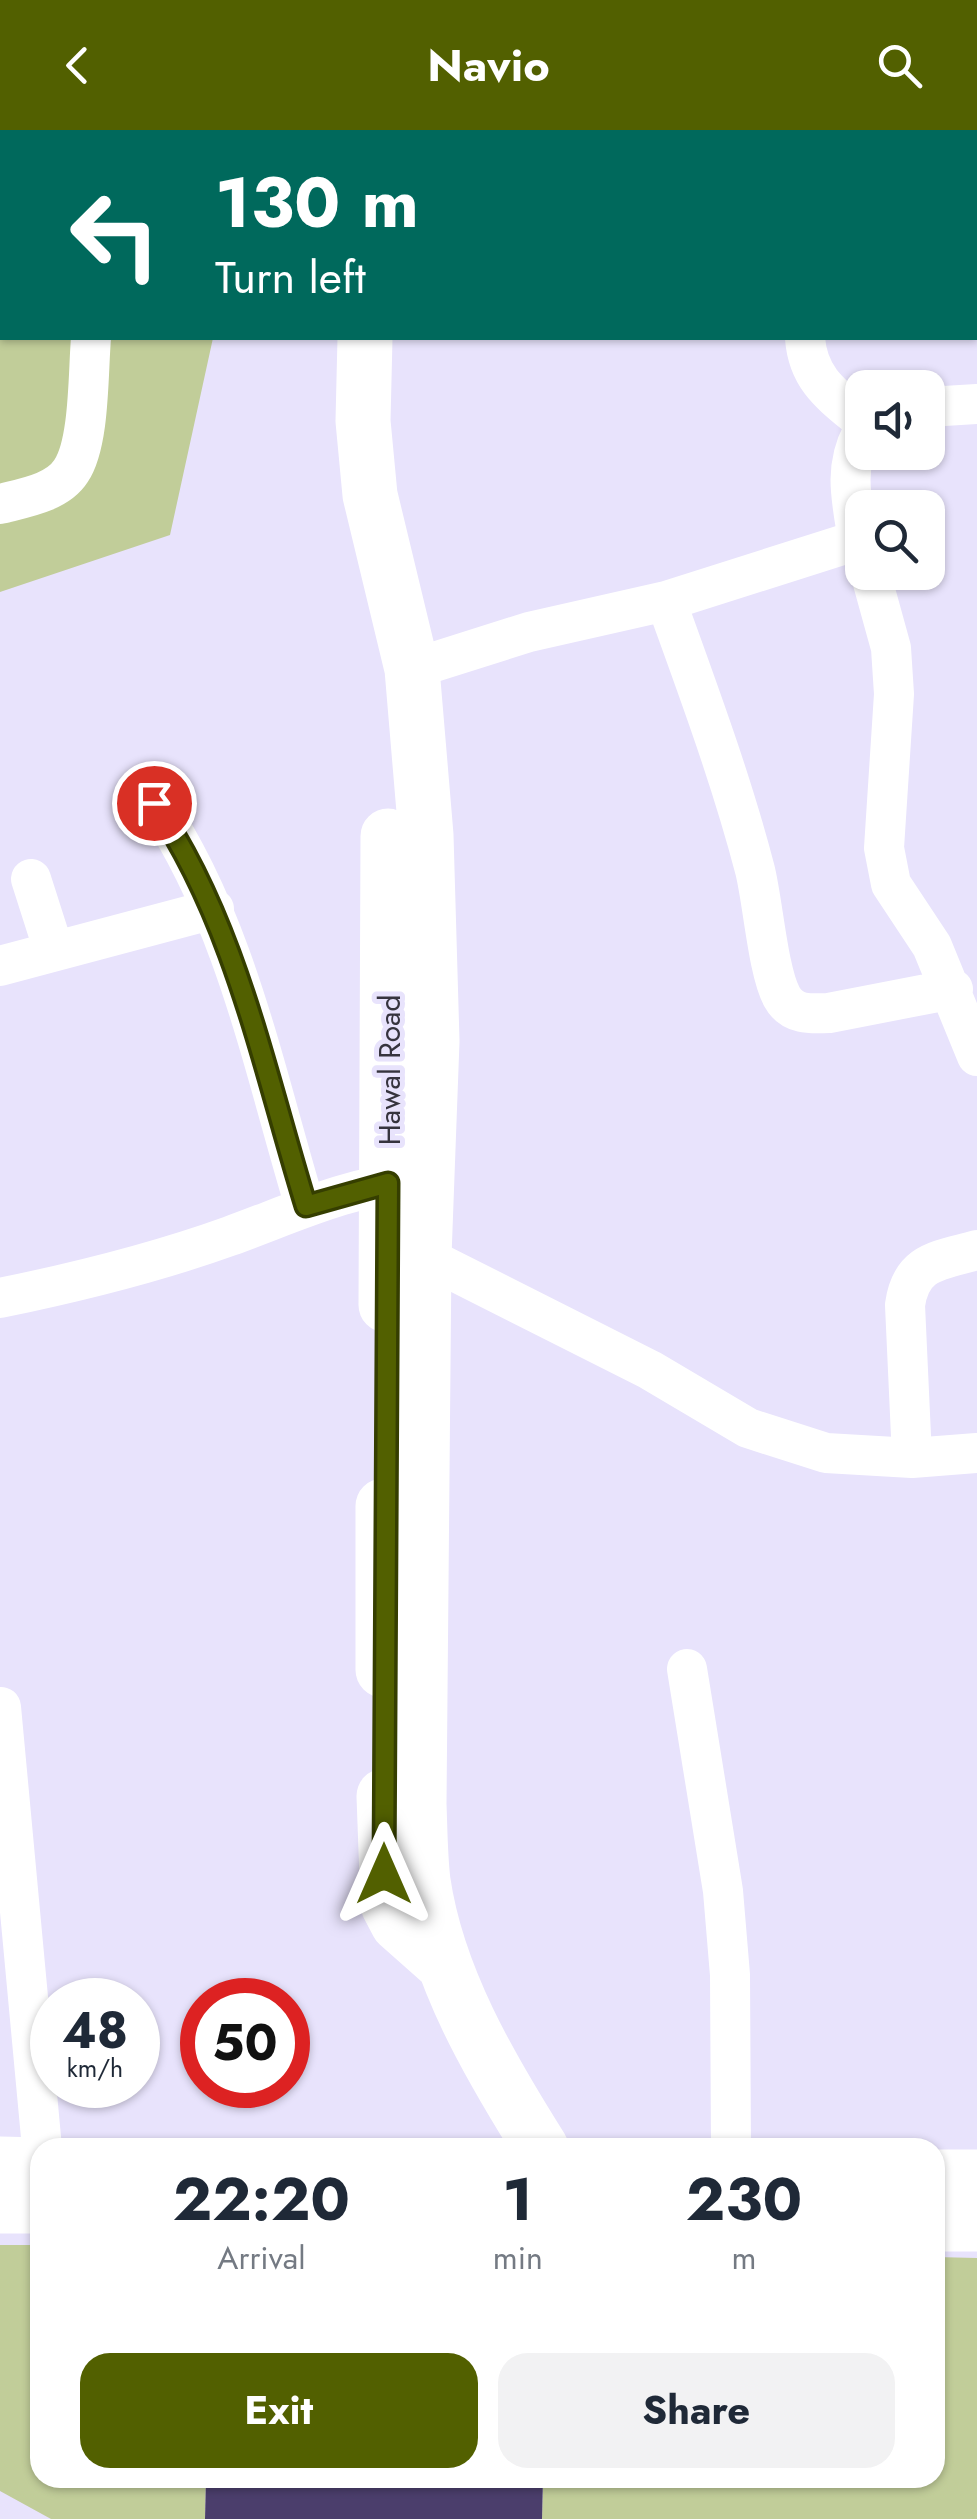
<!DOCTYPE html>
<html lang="en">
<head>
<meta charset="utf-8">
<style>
	:root { --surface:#fff; --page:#f2f2f3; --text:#1f2937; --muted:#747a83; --accent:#526000 }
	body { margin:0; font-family:Jost,sans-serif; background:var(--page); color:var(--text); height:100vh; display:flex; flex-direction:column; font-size:38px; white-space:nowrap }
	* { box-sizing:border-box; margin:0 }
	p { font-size:32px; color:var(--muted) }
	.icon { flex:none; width:55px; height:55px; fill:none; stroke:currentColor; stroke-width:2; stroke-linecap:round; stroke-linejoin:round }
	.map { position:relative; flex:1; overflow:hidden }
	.drawer { position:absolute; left:30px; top:2008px; width:915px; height:350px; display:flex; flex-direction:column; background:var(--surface); border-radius:30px; box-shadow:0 2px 8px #0004 }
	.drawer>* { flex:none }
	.banner { position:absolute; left:0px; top:0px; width:978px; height:210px; box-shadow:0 2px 8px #0004; background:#00695c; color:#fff; overflow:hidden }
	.fabs { position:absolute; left:845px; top:240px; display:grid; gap:20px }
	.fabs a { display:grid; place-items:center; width:100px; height:100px; border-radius:20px; background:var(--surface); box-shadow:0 2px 8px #0004; font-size:50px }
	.speed { position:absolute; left:30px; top:1848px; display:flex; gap:20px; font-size:50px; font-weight:700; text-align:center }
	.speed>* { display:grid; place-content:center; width:130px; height:130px; border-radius:50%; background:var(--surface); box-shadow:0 2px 8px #0004; line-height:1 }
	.speed small { font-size:25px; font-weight:400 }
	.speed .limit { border:15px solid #d22; background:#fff; color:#111 }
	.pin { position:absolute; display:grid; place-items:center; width:85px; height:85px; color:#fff; margin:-42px; border:5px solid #fff; border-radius:50%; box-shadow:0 2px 10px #0007 }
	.me { position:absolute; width:110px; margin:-55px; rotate:0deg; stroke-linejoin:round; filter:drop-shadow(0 0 8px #0008) }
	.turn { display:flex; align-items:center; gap:35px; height:210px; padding:0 50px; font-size:45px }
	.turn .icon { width:130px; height:130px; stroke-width:2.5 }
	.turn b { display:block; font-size:70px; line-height:85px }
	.eta { display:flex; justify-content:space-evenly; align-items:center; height:170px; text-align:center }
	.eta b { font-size:60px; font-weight:700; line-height:70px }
	.primary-button { display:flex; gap:20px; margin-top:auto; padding:20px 50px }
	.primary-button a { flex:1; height:115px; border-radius:30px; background:var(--accent); color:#fff; font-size:40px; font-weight:700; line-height:115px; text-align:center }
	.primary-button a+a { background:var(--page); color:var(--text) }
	header { display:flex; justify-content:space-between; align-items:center; height:130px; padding:0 50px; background:var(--accent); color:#fff; font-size:45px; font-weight:700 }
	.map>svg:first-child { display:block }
	.green { fill:#c1cd99 }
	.building { fill:#4b3e6c }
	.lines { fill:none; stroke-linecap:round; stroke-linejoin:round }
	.minor { stroke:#fff; stroke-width:40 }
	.secondary { stroke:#fff; stroke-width:55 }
	.primary { stroke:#fff; stroke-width:55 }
	.route-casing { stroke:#353e00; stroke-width:25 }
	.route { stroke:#526000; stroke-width:18 }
	.labels { text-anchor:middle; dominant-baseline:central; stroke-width:10; stroke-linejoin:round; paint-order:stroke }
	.street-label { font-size:30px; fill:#36343e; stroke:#e8e3fc }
</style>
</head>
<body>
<header><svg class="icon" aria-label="back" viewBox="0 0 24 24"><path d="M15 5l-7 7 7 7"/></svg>Navio<svg class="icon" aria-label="search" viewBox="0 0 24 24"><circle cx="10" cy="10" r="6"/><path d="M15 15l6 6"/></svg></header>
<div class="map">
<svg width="977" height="2389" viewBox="0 0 977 2389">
	<rect width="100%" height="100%" fill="#e8e3fc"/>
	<path class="green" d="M 0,0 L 258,0 L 2,2 L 2,208 L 213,208 L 170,405 L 0,462 Z
		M 0,2115 L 40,2115 L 40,2348 L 206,2348 L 205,2389 L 51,2389 L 0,2361 Z
		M 935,2127 L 977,2128 L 977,2389 L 542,2389 L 543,2348 L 935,2348 Z"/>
	<path class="building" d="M 206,2348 L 543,2348 L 542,2389 L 205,2389 Z"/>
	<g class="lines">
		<path class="minor" d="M 180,2 L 182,0
			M 819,2 L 819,0
			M 805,208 C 808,249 832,265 862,290
			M 928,277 L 977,274
			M 0,374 C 23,368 57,363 71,341 C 90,313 88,242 91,208
			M 870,442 L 891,518 L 894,564 L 884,718 L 891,754 L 932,816 L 977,926
			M 666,471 C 698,560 731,648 755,740 C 763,772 768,842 782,867 C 792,885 810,884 829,883 L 953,859
			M 412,539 L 529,502 L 666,471 L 858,410 C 852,372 843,339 862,303
			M 155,673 C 235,791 264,940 305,1076
			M 31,749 L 54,821
			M 0,836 L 214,779
			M 424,1126 L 650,1240 L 748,1298 L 826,1323 L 912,1328 L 977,1323
			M 0,1168 C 78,1152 155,1133 230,1106 C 291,1084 349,1056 414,1051
			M 912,1328 L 905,1175 C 911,1131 938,1131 977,1120
			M 687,1539 L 723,1761 L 730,1845 L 731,2018
			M 1,1577 L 42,2018"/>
		<path class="secondary" d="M 364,2 L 365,0
			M 365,208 L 363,291 L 370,365 L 412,539 L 426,705 L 432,911 L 424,1126 L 419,1674 C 420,1699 420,1726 423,1751 C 437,1847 490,1937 541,2018
			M 386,1175 L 388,706
			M 383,1540 L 383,1376
			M 384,1666 L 388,1775 L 398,1794 L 442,1833"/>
		<path class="primary" d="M 0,2034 L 40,2035
			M 935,2047 L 977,2047
			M 0,2076 L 40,2076
			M 935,2094 L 977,2094"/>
	</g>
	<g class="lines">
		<g class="route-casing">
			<path id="route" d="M 154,673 C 235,791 264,940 306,1076 L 388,1053 L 384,1744"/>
		</g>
		<use href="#route" class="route"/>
	</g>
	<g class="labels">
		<g class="street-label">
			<text transform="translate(389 940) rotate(-90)">Hawal Road</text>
		</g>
	</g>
</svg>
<div class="fabs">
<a><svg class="icon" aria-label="sound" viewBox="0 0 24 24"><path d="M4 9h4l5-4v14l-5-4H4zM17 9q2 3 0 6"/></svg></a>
<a><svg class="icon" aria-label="search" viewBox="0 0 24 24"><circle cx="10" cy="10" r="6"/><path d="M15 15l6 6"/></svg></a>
</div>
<div class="speed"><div>48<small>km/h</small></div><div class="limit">50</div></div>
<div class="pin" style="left:154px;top:673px;background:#d93025"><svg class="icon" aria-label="arrive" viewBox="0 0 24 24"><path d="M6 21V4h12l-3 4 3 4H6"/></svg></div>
<svg class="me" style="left:384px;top:1744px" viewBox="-20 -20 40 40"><path d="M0-17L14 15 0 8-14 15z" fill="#526000" stroke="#fff" stroke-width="4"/></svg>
<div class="banner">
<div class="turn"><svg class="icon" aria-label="left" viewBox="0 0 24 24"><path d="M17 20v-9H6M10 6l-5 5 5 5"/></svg><div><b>130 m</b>Turn left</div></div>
</div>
<section class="drawer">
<div class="eta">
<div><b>22:20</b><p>Arrival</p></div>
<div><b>1</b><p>min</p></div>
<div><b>230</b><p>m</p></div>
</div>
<div class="primary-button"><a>Exit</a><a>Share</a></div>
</section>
</div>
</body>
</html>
